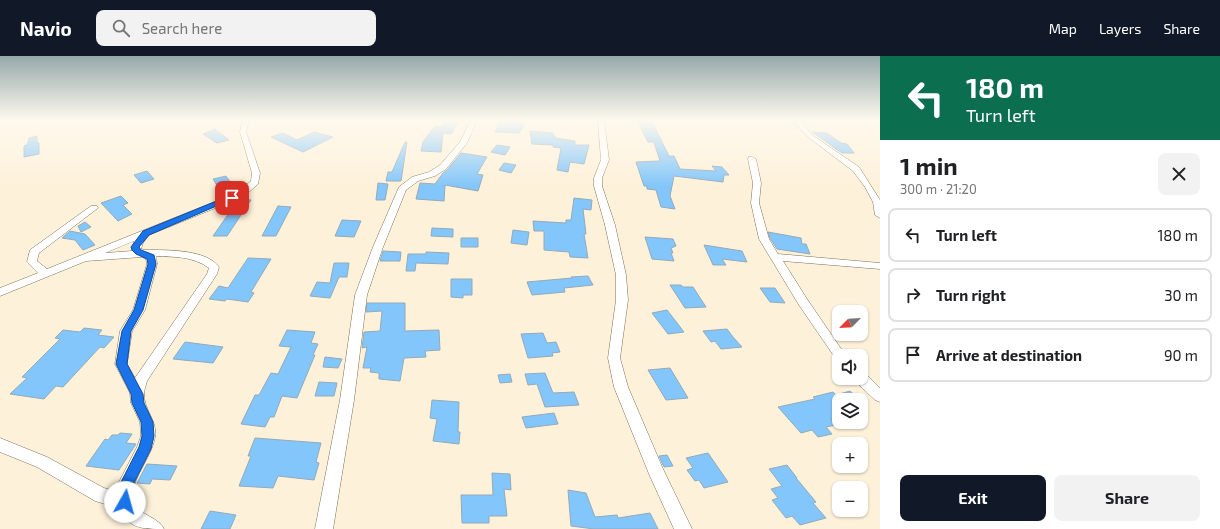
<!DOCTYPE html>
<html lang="en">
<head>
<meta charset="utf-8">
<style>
	:root { --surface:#fff; --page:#f2f2f2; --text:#202124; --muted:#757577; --line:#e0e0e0; --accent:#111827 }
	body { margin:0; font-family:"Exo 2",sans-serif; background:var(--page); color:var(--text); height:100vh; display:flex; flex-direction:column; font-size:15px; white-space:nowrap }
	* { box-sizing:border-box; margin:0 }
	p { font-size:13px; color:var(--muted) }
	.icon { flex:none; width:22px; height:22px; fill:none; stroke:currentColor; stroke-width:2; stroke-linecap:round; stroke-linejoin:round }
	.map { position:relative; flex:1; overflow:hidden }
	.drawer { display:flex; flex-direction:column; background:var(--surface); width:340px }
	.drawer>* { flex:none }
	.banner { background:#0b6e4f; color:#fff; overflow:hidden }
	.needle { width:26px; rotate:246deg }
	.controls { position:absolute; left:832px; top:249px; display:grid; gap:8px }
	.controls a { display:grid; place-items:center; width:36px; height:36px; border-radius:8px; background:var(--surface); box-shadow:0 1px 3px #0004; font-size:20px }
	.pin { position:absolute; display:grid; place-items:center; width:34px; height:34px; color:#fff; margin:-17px; border-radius:8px; box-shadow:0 2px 6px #0006 }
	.me { position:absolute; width:44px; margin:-22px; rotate:7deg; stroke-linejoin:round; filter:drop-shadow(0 0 3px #0008) }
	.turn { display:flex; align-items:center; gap:14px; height:84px; padding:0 20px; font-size:18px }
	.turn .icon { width:52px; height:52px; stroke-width:2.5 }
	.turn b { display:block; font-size:28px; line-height:34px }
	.round { display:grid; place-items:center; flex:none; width:42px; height:42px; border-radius:8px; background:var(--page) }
	.head { display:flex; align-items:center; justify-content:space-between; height:68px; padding:0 20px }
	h1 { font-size:24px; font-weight:700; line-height:30px }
	.cta { display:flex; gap:8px; margin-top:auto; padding:8px 20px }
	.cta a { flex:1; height:46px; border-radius:8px; background:var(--accent); color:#fff; font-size:16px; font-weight:700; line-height:46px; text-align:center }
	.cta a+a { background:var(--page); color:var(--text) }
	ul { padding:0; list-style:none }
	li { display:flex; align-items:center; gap:12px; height:54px; margin:0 8px 6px; padding:0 12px; border:2px solid var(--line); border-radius:8px }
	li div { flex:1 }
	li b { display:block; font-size:15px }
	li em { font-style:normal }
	header { display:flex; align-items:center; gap:24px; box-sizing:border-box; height:56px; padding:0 20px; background:var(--accent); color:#fff }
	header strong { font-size:19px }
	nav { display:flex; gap:22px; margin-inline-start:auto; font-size:14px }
	.search { width:280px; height:36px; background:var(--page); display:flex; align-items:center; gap:10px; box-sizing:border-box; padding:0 14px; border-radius:8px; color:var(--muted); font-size:15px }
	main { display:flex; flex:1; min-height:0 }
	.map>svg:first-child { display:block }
	.building { fill:#82c6fb; stroke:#94a9ba }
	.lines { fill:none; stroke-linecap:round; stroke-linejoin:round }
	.minor-casing { stroke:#7b705b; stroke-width:1 }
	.minor { fill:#fff; fill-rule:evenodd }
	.route { fill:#1a73e8; stroke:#114b97 }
</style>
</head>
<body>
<header>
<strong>Navio</strong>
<div class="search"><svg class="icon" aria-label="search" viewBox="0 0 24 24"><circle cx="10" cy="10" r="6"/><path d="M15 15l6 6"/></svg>Search here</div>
<nav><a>Map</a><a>Layers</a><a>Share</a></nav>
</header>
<main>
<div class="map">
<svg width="880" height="473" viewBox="0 0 880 473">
	<rect width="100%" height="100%" fill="#fdf1d9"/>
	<path class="building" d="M 445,64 L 460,64 L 451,78 L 443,77 L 441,96 L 421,95 L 423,86 L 435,70 L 441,71 Z
		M 501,64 L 506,64 L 525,68 L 519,77 L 495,76 Z
		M 637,64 L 651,64 L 669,100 L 674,100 L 680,113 L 716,115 L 712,110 L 722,111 L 729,119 L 724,119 L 723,126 L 674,120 L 670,140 L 675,153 L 661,151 L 656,134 L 647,133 L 647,130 L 644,130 L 636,106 L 660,105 L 654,86 L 648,86 Z
		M 215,73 L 229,84 L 217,87 L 203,78 Z
		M 530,75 L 553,77 L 555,82 L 575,85 L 575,89 L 589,89 L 584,108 L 570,106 L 568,116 L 557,114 L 561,92 L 553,91 L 553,89 L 532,88 Z
		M 314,76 L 333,81 L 303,96 L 271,81 L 283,77 L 297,84 Z
		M 812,76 L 827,77 L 841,87 L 847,88 L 854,97 L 842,97 Z
		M 37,80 L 37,87 L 39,87 L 39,98 L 24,101 L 24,90 L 27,89 L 29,82 Z
		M 405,86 L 407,86 L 401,125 L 386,125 L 388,116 L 392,116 Z
		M 497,89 L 510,91 L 505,99 L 491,96 Z
		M 461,97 L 487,101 L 477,118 L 483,119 L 478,135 L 445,129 L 444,145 L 416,143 L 420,127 L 435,128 L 443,117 L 447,114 Z
		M 504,107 L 516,109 L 511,117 L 499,114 Z
		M 147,115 L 154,123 L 141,127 L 134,119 Z
		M 226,120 L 231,127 L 218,131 L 213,123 Z
		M 378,127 L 388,128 L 385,144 L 376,144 Z
		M 121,140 L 128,147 L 123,149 L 132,158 L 118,165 L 101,147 Z
		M 574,142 L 592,144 L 591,154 L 583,153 L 586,178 L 584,178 L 588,202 L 570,201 L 569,196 L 544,194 L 544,175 L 534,175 L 533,165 L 566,167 L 566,164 L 571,164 Z
		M 239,143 L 251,144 L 227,180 L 213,180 Z
		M 278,150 L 291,151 L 276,180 L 262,180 Z
		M 342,164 L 361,165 L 354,181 L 335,180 Z
		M 85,166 L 91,171 L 81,176 L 78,170 Z
		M 432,172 L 453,173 L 453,181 L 431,180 Z
		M 513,174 L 529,176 L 527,189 L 511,187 Z
		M 70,175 L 85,178 L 95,189 L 83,194 L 75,184 L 62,182 Z
		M 768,176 L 801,182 L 802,188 L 806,188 L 810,198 L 777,193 L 770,182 Z
		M 645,181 L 673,183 L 676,190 L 671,192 L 673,197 L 671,197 L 674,205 L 652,203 Z
		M 461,182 L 478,182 L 478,191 L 461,191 Z
		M 704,189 L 742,195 L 747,206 L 722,203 L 726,209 L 713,209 Z
		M 383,195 L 401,196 L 400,205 L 380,205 Z
		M 426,196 L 449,197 L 448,208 L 416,207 L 415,215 L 406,215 L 408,198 L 426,198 Z
		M 248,202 L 271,203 L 251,236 L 254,237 L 248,246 L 227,243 L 225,245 L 209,243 L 219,230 L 228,232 Z
		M 334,207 L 349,207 L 347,221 L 339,221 L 330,242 L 310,240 L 317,226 L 330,227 Z
		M 588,220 L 593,229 L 564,232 L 565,236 L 532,239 L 527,226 L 572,222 L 571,221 Z
		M 451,223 L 472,223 L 472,239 L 463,239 L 463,242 L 451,241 Z
		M 670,229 L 681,229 L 683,231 L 693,231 L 706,251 L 685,252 Z
		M 760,232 L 775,232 L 785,247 L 770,246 Z
		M 367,247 L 405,247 L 405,275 L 439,274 L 440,294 L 425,295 L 426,301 L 404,302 L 400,325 L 379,323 L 379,317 L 370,316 L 371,312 L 363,312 L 367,291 L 362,292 L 364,276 L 380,275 L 382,255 L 366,256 Z
		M 667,254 L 684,276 L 668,278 L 652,257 Z
		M 84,272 L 102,274 L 98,279 L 114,281 L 104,292 L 100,291 L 63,331 L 56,330 L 44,343 L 10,338 L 27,322 L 22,321 L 60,283 L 55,282 L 63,274 L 80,276 Z
		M 727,273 L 733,281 L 742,291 L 721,293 L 715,285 L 711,286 L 703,275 Z
		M 287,274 L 315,276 L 311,287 L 318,288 L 313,299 L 315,299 L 297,342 L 282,340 L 274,361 L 270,361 L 265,371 L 241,368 L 255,339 L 259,339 L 271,317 L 278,318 L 291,291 L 279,290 Z
		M 543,277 L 547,287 L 556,286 L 560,296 L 552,297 L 553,300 L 528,302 L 521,278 Z
		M 185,286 L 223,291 L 213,307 L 173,303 Z
		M 325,301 L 342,303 L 338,312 L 323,311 Z
		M 670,312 L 688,342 L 666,344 L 648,314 Z
		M 545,317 L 553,337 L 574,336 L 579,349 L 545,351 L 537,328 L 528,329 L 525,318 Z
		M 510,318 L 512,326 L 500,327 L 498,319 Z
		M 319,326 L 337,327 L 334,340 L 315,340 Z
		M 850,335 L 860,344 L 839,344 L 839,361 L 831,363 L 836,369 L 826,371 L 832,378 L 818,381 L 812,374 L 801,377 L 778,351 L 815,343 L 813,341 L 833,336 L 836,339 Z
		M 432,344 L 459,346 L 458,376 L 460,376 L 459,388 L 433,385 L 437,363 L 430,362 Z
		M 554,357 L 558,368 L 526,372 L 522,361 Z
		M 120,377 L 132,378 L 126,387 L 136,388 L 119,414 L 86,410 L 105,383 L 108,384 L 112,379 L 118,379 Z
		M 255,382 L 321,387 L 316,406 L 319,407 L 314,424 L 278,420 L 273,432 L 239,430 L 251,400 L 248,400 Z
		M 708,397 L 728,426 L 704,432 L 699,424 L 695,425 L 687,414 L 693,412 L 686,402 Z
		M 667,399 L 673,410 L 664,411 L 659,400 Z
		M 147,408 L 177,410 L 170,424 L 152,423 L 150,428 L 137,427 Z
		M 787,409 L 797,422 L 796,422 L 816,446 L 813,447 L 826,462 L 800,469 L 792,460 L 786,462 L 772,444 L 778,442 L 771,433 L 782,430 L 769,413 Z
		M 492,417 L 510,418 L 511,434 L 504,433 L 507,460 L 489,460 L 489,467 L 462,467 L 461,439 L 493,439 Z
		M 568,434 L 586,437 L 595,461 L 617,459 L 618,462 L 650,457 L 658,473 L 594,473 L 571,470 Z
		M 210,455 L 236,459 L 230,473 L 201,473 Z"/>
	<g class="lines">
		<g class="minor-casing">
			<path id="minor" d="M 243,64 L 249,64 L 246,76 L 260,117 L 258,128 L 249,136 L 235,144 L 149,179 L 143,187 L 141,193 L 145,194 C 166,194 206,193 219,211 L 217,218 L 147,325 C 146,329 144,334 144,337 C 143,353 158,365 155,381 C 151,404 130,422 133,445 C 135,458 158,460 164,473 C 142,473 129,473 119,452 L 95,445 L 37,411 L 0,396 L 0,382 L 47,401 L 104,432 L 118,436 L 118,428 L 137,391 L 141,380 L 140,366 L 131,347 L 130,337 L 115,308 L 120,275 L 133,254 L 147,208 L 146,203 L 142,201 L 86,205 L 0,240 L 0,232 L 38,217 L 27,206 L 30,194 L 91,150 L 97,150 L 98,152 L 39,197 L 37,205 L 47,213 L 229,140 L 243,132 L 251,125 L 252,117 L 240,76 ZM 134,185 L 132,195 L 105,197 ZM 156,200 C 174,201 193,200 209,212 L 207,218 L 135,322 L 127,308 L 132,275 L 145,254 L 157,208 Z
				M 471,64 L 477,64 L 467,87 L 446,113 L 435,120 L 418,125 L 406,134 L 383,191 L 367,239 L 354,344 L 333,473 L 315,473 L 340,344 L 355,239 L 373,191 L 399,131 L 412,121 L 429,116 L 440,109 L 460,86 Z
				M 598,64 L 604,64 L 609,104 L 602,122 L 602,130 L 615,169 L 626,219 L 628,244 L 620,302 L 628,331 L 663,413 L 692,473 L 674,473 L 649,418 L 614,331 L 608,302 L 616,244 L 616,219 L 605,169 L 594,130 L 594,122 L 601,104 Z
				M 792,64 L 799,64 L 812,79 L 859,111 L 880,144 L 880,162 L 875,159 L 873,146 L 865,131 L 853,115 L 808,81 Z
				M 749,101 L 752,101 L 756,103 L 761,127 L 759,147 L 769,183 L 778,198 L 880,207 L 880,213 L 783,205 L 807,243 L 844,297 L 846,300 L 839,300 L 839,305 L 836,303 L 799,249 L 759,183 L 751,147 L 753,127 L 748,103 Z
				M 861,317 L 866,318 L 880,332 L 880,346 L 875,344 L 856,326 L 854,322 L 861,322 Z"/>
		</g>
		<use href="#minor" class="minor"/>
	</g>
	<linearGradient id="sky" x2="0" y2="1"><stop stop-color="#96a9aa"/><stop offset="0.49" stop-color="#fef9ee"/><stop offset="1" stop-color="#fef9ee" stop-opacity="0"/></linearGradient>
	<rect width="880" height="131" fill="url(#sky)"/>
	<path class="route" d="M 229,140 L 234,140 L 235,142 L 149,179 L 139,191 L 141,194 L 154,199 L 156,208 L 143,254 L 131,275 L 127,308 L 143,338 L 144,347 L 153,366 L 154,380 L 151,393 L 133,429 L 132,446 L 130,451 L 125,453 L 120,451 L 118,446 L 120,428 L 139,391 L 142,380 L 141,366 L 132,347 L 131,338 L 116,308 L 122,275 L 134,254 L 148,208 L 147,203 L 136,198 L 132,194 L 131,191 L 143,175 Z"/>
</svg>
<div class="controls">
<a><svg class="needle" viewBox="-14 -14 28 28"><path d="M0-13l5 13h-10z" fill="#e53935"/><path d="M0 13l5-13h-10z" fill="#757577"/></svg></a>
<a><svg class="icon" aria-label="sound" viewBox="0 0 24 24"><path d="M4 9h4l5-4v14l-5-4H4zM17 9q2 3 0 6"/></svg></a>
<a><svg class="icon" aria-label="layers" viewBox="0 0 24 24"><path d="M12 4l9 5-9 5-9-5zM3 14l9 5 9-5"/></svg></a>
<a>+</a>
<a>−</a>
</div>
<div class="pin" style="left:232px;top:142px;background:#d93025"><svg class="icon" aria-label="arrive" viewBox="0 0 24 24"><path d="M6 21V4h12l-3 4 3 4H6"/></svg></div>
<svg class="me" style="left:125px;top:446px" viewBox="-20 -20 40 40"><circle r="19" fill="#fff"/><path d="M0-13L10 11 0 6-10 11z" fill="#1a73e8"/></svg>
</div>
<section class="drawer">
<div class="banner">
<div class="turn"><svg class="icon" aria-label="left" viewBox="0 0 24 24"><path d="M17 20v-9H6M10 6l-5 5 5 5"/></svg><div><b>180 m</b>Turn left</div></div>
</div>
<div class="head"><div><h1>1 min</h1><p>300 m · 21:20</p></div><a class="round"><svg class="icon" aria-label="close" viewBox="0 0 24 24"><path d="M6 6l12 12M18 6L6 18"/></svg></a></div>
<ul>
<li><svg class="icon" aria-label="left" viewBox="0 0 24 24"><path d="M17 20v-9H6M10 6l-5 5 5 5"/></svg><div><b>Turn left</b></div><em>180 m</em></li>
<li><svg class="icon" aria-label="right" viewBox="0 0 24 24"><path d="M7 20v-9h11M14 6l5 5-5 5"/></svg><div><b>Turn right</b></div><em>30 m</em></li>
<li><svg class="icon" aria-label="arrive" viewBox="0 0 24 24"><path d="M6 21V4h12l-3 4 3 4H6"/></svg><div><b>Arrive at destination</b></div><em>90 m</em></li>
</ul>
<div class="cta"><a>Exit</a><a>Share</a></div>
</section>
</main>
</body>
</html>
